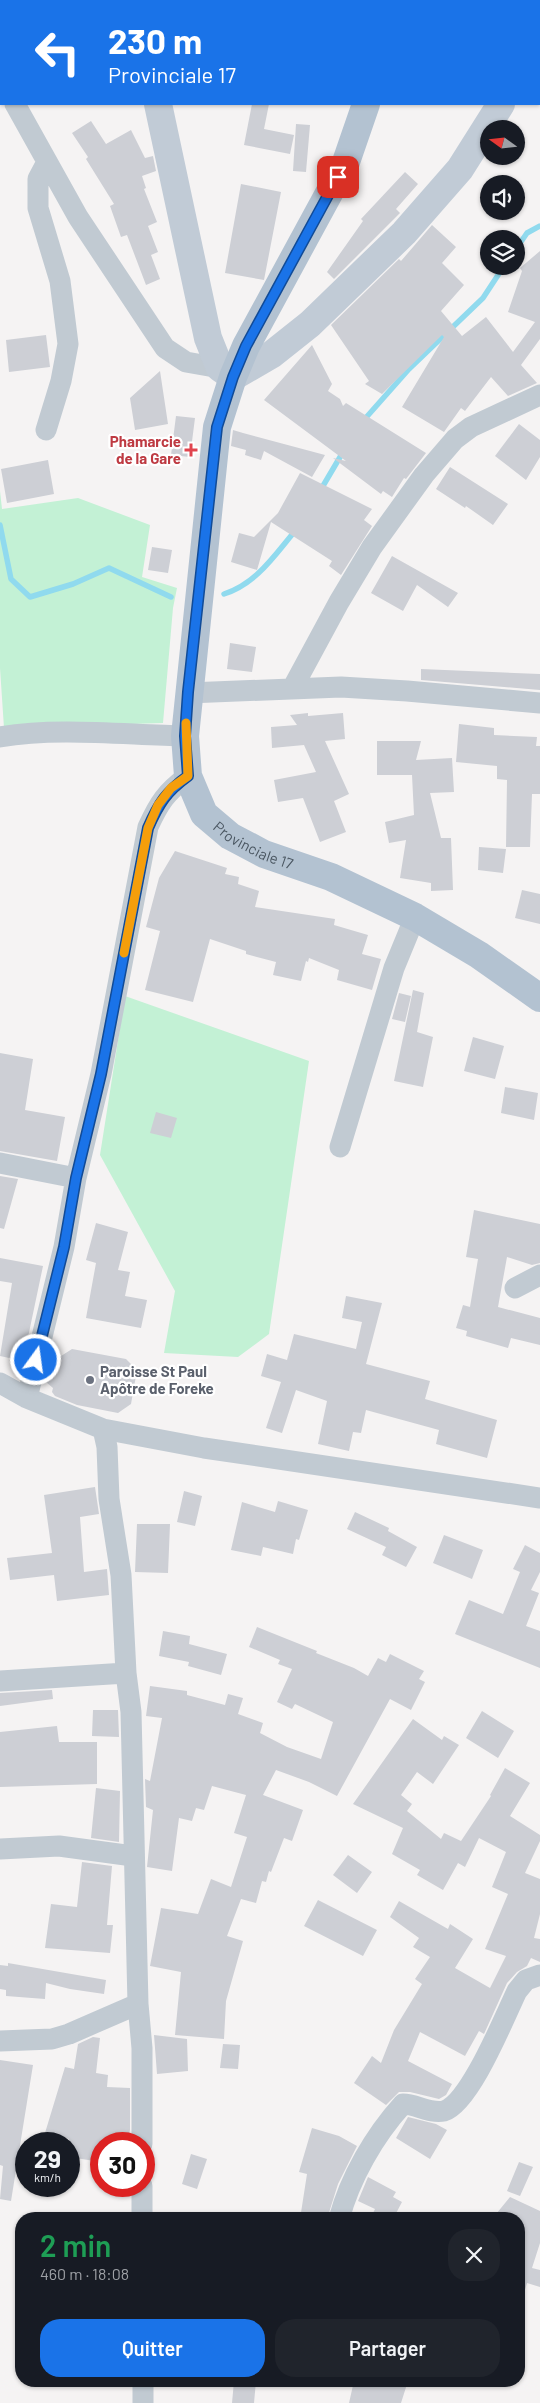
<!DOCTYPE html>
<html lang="fr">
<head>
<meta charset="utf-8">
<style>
	:root { --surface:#171b24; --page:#20242c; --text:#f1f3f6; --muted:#9ea1a6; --accent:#1a73e8 }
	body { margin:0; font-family:Barlow,sans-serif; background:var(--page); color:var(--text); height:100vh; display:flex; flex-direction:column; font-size:19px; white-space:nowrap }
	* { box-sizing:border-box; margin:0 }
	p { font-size:16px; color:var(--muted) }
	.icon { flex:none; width:28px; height:28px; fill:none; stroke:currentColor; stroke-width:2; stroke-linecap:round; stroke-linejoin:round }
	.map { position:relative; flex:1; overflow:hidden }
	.drawer { position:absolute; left:15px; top:2212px; width:510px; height:175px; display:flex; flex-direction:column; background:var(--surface); border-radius:20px; box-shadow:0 1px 4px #0004 }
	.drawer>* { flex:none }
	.banner { position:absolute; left:0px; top:0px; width:540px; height:105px; box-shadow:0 1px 4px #0004; background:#1a73e8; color:#fff; overflow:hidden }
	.needle { width:32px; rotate:285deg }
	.fabs { position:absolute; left:480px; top:120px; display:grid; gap:10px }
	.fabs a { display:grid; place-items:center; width:45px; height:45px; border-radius:50%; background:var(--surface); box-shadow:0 1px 4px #0004; font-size:25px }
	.speed { position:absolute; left:15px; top:2132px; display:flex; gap:10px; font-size:25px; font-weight:700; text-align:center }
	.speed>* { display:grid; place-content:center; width:65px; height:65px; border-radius:50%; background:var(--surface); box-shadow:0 1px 4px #0004; line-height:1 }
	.speed small { font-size:12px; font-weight:400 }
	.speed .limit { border:8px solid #d22; background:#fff; color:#111 }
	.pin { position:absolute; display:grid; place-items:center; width:42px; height:42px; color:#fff; margin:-21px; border-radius:10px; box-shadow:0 2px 8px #0006 }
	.me { position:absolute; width:55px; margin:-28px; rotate:14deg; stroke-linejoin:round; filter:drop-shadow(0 0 4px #0008) }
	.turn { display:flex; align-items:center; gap:18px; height:105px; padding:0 25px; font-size:22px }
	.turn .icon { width:65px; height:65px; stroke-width:2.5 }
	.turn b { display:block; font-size:35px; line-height:42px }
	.round { display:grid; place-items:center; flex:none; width:52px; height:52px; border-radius:20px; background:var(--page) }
	.headline { display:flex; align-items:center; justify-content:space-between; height:85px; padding:0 25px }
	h1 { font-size:30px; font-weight:600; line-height:38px; color:#1e9e55 }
	.action { display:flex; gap:10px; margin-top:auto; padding:10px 25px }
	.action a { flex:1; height:58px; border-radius:20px; background:var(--accent); color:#fff; font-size:20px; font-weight:600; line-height:58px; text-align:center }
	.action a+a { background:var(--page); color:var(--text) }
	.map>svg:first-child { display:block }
	.green { fill:#c3f1d5 }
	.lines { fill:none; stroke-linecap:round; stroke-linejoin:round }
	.stream { stroke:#90daee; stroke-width:5.5 }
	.building { fill:#cdcfd5 }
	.street { stroke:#c1cad2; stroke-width:21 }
	.secondary { stroke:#c1cbd6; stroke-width:28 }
	.primary { stroke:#b3c2d1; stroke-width:28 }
	.route-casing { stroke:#114b97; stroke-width:12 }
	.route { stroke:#1a73e8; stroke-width:9 }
	.slow { stroke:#f59e0b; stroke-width:9 }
	.health-dot { fill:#e0444e; stroke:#fff; stroke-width:2 }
	.worship-dot { fill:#6b7280; stroke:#fff; stroke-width:2 }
	.labels { text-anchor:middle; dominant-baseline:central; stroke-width:4.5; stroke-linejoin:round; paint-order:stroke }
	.health-label { font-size:15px; font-weight:bold; fill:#be3a42; stroke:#fff; text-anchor:end }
	.street-label { font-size:15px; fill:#4a5661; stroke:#fff }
	.worship-label { font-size:15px; font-weight:bold; fill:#5b616d; stroke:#fff; text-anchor:start }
</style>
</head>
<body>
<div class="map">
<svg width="540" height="2403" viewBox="0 0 540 2403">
	<rect width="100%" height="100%" fill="#f5f3f3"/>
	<path class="green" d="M 0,491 L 2,509 L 78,498 L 150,525 L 142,577 L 177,588 L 173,608 L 163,723 L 4,728 L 0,668 Z
		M 125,996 L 309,1061 L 269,1334 L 238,1357 L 164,1353 L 175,1291 L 100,1155 Z"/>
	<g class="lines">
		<path class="stream" d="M 516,249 L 527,233 L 540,226
			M 363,421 L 409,369 L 483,298 L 504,266
			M 320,491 L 343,452
			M 0,525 L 11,579 L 30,597 L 73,584 L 109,568 L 171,597
			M 224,594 C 257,583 274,556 295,531"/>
	</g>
	<path class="building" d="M 252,104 L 269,104 L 264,129 L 294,135 L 290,154 L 244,145 Z
		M 91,121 L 106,144 L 131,130 L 145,158 L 153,156 L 156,171 L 142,176 L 146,188 L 144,189 L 157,222 L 148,226 L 158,252 L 151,255 L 160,279 L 146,285 L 127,235 L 121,237 L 110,206 L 114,204 L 86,159 L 88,157 L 72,133 Z
		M 296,124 L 310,125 L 306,172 L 293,171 Z
		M 405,172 L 418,184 L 396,209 L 400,213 L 334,279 L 327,272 L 363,221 L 361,219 Z
		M 241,184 L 281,192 L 264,280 L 225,273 Z
		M 432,225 L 456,247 L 442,263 L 464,285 L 441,311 L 462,336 L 486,317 L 513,352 L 535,322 L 508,312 L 522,271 L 520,268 L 540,251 L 540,339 L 521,365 L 537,383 L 508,396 L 491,377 L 465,411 L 461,408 L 444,432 L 402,407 L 444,337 L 442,335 L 382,394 L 365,384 L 369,381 L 331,325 L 399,259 L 401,261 Z
		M 46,335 L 50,367 L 9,372 L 6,340 Z
		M 312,345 L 332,384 L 328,391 L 340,399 L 343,406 L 346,403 L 426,453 L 406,479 L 404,478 L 392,497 L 383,491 L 381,494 L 333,458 L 346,461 L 264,400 Z
		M 160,371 L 168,424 L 135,430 L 130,398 Z
		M 176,416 L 195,418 L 190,457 L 171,455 Z
		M 519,424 L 540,440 L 540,457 L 526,480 L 495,456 Z
		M 233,430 L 243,433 L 325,455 L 312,477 L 264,451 L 261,460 L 245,455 L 246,450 L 231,446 Z
		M 48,460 L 54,494 L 7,503 L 1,469 Z
		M 450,467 L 508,504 L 493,525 L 466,506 L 465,508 L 436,489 Z
		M 300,473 L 372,509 L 364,520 L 372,526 L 341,575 L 329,566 L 332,561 L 271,522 L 257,570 L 231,562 L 239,533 L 254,537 L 278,513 Z
		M 152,547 L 172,550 L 168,573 L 148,570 Z
		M 392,556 L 458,593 L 448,607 L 417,585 L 403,611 L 371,593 Z
		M 230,643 L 256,647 L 252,672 L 227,669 Z
		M 421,669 L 540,674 L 540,690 L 421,680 Z
		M 308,713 L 308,716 L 343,713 L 345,739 L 325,741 L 349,794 L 334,801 L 346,832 L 320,842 L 303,798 L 278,802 L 274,780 L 316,772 L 304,745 L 272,748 L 271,727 L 297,725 L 290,715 Z
		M 459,724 L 494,728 L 494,735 L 537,737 L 536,746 L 540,746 L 540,794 L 532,794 L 530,847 L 506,847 L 507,780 L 497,779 L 497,766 L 456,762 Z
		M 377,741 L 421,741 L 416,760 L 452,758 L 454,792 L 430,793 L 441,838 L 451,838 L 453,890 L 431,891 L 431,883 L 400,878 L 406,840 L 389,843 L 385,822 L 414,815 L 412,775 L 377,775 Z
		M 479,847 L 506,849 L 503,873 L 478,870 Z
		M 175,851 L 227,868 L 225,874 L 239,877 L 238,884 L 259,891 L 255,907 L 335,919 L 334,925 L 368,935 L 362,954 L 381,959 L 372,990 L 337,980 L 339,970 L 309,958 L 308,962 L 306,961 L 301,981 L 273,975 L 276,962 L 246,954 L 246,951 L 210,939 L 193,1002 L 145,990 L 160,931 L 146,927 L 159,878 Z
		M 522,890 L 540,894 L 540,924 L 515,918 Z
		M 413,990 L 424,993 L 417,1032 L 433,1037 L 423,1087 L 394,1081 Z
		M 399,993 L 411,996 L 405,1022 L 392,1019 Z
		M 473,1037 L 504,1046 L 495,1079 L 464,1071 Z
		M 0,1053 L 33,1059 L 25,1110 L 65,1117 L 57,1161 L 0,1151 Z
		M 505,1087 L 538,1093 L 534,1120 L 501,1113 Z
		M 156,1112 L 177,1118 L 171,1138 L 150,1133 Z
		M 0,1176 L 18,1179 L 4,1229 L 0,1228 Z
		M 474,1210 L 540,1224 L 540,1263 L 532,1265 L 507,1257 L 498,1307 L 540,1318 L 540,1345 L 511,1338 L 508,1348 L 466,1336 L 467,1331 L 456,1328 L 463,1305 L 470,1307 L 478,1259 L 466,1257 Z
		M 96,1223 L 128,1232 L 118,1270 L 130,1272 L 125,1296 L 147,1300 L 141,1328 L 86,1318 L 96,1263 L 86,1260 Z
		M 0,1258 L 43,1266 L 23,1361 L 0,1356 L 12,1283 L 0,1281 Z
		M 346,1296 L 382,1303 L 366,1364 L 430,1381 L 425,1399 L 497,1420 L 487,1458 L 436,1444 L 439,1430 L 366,1410 L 361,1433 L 353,1432 L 349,1451 L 318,1444 L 327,1401 L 296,1390 L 282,1433 L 266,1428 L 281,1382 L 261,1376 L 267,1354 L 287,1360 L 294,1334 L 356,1349 L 362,1322 L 342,1318 Z
		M 72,1349 L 126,1359 L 137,1370 L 131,1404 L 118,1413 L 77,1405 L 55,1396 L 52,1392 L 53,1388 L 46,1382 L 47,1370 L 57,1364 L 58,1358 Z
		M 95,1487 L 99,1514 L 80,1517 L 84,1572 L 107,1569 L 109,1595 L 57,1601 L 54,1575 L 10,1580 L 7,1558 L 52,1553 L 44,1495 Z
		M 184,1491 L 202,1496 L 195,1526 L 177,1522 Z
		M 278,1501 L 308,1510 L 299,1540 L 296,1539 L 293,1554 L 263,1547 L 261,1556 L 231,1550 L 242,1502 L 275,1512 Z
		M 355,1512 L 389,1528 L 388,1531 L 417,1547 L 406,1567 L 382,1555 L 386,1547 L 347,1529 Z
		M 137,1524 L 170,1524 L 168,1573 L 135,1572 Z
		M 444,1535 L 483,1550 L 472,1579 L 433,1563 Z
		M 525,1545 L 540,1553 L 540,1572 L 531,1590 L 539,1593 L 526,1626 L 540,1631 L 540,1668 L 455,1634 L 469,1600 L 503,1614 L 520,1572 L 513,1569 Z
		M 257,1627 L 317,1651 L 316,1653 L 354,1668 L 368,1676 L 378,1658 L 386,1662 L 390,1654 L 424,1671 L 419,1679 L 425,1682 L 411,1710 L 390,1699 L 337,1796 L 309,1782 L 276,1770 L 263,1795 L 303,1810 L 292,1841 L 284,1838 L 271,1872 L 269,1871 L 266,1882 L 262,1881 L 256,1903 L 241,1899 L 227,1936 L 243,1941 L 226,2001 L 224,2039 L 175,2035 L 181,1972 L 150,1966 L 161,1908 L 198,1914 L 211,1879 L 231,1887 L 247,1837 L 234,1833 L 246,1795 L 212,1786 L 204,1810 L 196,1808 L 192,1821 L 179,1818 L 172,1871 L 147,1867 L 153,1810 L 146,1807 L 145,1779 L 150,1781 L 162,1718 L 146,1716 L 150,1686 L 187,1691 L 187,1695 L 225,1705 L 228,1694 L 243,1698 L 238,1714 L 263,1723 L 260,1733 L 287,1747 L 321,1759 L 333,1722 L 295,1704 L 292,1709 L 277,1702 L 292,1669 L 278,1664 L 280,1660 L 249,1647 Z
		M 163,1631 L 190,1636 L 189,1644 L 227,1654 L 221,1675 L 188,1666 L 189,1662 L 159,1656 Z
		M 52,1690 L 53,1699 L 0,1706 L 0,1693 Z
		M 93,1710 L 118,1710 L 119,1737 L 92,1736 Z
		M 482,1711 L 514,1731 L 498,1758 L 466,1738 Z
		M 413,1719 L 442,1740 L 444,1736 L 459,1745 L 433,1784 L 417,1772 L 401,1795 L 412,1804 L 407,1811 L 441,1839 L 444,1833 L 461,1841 L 491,1796 L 490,1795 L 505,1768 L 530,1783 L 510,1816 L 540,1835 L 540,1841 L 525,1873 L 540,1879 L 540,1914 L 534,1938 L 540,1939 L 540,1962 L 531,1958 L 527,1966 L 517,1972 L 507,1983 L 484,2034 L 479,2031 L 465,2056 L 420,2032 L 408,2061 L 452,2084 L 446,2095 L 439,2099 L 410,2092 L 399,2092 L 386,2105 L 354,2083 L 372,2056 L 381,2063 L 394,2030 L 422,1984 L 415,1979 L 430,1957 L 413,1947 L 419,1938 L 390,1917 L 399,1901 L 448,1929 L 450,1924 L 473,1939 L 455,1968 L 490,1988 L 506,1956 L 485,1949 L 508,1894 L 492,1887 L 506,1852 L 479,1838 L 465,1867 L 458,1863 L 443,1890 L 417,1875 L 420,1870 L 392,1854 L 403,1828 L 353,1804 Z
		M 57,1726 L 59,1742 L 97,1742 L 97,1784 L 0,1787 L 0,1732 Z
		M 96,1788 L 120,1791 L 119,1842 L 91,1838 Z
		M 348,1855 L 372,1872 L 357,1893 L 333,1875 Z
		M 82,1862 L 112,1866 L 107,1925 L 113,1925 L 110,1953 L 45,1948 L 51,1904 L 77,1907 Z
		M 318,1900 L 377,1930 L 363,1956 L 304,1926 Z
		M 8,1963 L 106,1980 L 104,1994 L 70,1989 L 46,1983 L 45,1999 L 6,1996 L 6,1990 L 0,1989 L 0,1965 L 8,1966 Z
		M 154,2035 L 187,2039 L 188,2071 L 157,2074 Z
		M 93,2037 L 100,2038 L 96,2073 L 108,2075 L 107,2087 L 130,2088 L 130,2130 L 126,2144 L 101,2144 L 101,2162 L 69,2157 L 69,2139 L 45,2133 L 65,2067 L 74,2069 L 78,2044 Z
		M 223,2044 L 240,2045 L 238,2069 L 220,2068 Z
		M 0,2060 L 33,2065 L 11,2201 L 0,2199 L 3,2166 L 0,2165 Z
		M 408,2117 L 436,2124 L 447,2130 L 430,2159 L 396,2138 Z
		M 312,2128 L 339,2136 L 357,2146 L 338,2184 L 327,2219 L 300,2219 L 307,2174 L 299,2172 Z
		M 191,2154 L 207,2159 L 197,2189 L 182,2184 Z
		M 519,2162 L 533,2167 L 520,2196 L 507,2191 Z
		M 368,2177 L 396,2192 L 393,2197 L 402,2202 L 393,2219 L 370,2219 L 375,2209 L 358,2201 Z
		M 510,2197 L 540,2211 L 540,2243 L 532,2268 L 540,2270 L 540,2287 L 527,2283 L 522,2300 L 519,2300 L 519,2219 L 492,2219 Z
		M 234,2381 L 256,2381 L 254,2403 L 232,2403 Z
		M 354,2381 L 382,2386 L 384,2381 L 408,2381 L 401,2403 L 349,2403 Z"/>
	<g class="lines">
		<path class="street" d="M 0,77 L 1,80
			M 15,104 L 78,217 L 165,348 L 186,362 L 220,368
			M 46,430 L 61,381 L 68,344 L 60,281 L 38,208 L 38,179 L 47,162
			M 292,689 L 339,602 L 372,547 L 424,475 L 455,439 L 471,427 L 540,395
			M 188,693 L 341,687 L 407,691 L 540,703
			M 0,737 C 58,727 125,735 185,736
			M 340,1147 L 394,968 L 415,917
			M 0,1163 L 76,1178
			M 515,1288 L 540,1275
			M 0,1383 L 27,1398 L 103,1429 L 107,1447 L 109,1499 L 121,1575 L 126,1673 L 131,1712 L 138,2004 L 142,2048 L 142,2144
			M 27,1398 L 64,1247 L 76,1178 L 101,1074 L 148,827 C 159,803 166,792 188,776
			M 103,1429 L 204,1448 L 540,1498
			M 0,1681 L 126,1673
			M 0,1849 L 59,1846 L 133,1856
			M 0,2041 L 52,2039 L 69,2034 L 138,2004
			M 142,2219 L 142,2186
			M 339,2219 C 350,2178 374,2136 403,2104 C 416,2104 430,2114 444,2111 C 470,2103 504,2018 517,1991 L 526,1980 L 540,1975
			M 143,2381 L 143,2403"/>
		<path class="secondary" d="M 135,0 L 136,1
			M 539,17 L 540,14
			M 158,104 L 208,338 L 220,368 L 233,377 L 271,355 L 310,324 L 404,233 L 460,169 L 501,104"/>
		<g class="primary">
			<path d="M 393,1 L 393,0"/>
			<path id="s1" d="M 366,104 L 346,162 L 246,346 L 233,377 L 217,427 L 185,736 L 188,776 L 204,814 L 230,836 L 264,854 L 331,877 L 415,917 L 479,955 L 540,998"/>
		</g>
	</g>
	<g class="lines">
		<g class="route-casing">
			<path id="route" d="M 36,1360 L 64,1247 L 76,1178 L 101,1074 L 148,828 C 159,803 166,792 188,776 L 185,736 L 188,692 L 217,427 L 233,377 L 246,346 L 338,177"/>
		</g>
		<use href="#route" class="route"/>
		<path class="slow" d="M 124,953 L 148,828 L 158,805 L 171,788 L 188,776 L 186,723"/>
	</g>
	<path class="health-dot" d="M188.5 442.5h5v5h5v5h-5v5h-5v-5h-5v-5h5z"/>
	<circle class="worship-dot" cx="90" cy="1380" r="5"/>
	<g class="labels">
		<g class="health-label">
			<text x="181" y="441">Phamarcie<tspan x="181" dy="17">de la Gare</tspan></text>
		</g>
		<g class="street-label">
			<text stroke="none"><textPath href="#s1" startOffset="808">Provinciale 17</textPath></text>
		</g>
		<g class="worship-label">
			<text x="100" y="1371">Paroisse St Paul<tspan x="100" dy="17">Apôtre de Foreke</tspan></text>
		</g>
	</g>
</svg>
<div class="fabs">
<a><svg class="needle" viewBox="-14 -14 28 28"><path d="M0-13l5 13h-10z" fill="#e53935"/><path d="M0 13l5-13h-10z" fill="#9ea1a6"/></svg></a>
<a><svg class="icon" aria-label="sound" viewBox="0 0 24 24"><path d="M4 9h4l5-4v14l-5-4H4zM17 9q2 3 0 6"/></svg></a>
<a><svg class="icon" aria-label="layers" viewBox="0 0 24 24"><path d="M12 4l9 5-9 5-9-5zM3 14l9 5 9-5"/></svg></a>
</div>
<div class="speed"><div>29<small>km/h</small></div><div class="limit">30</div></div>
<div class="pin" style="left:338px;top:177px;background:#d93025"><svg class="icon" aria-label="arrive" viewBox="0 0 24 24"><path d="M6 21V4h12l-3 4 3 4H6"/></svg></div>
<svg class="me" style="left:36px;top:1360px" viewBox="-20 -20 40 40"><circle r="17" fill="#1a73e8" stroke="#fff" stroke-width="3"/><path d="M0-11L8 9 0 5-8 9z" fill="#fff"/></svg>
<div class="banner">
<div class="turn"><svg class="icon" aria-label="left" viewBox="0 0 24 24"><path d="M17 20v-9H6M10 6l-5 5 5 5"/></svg><div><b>230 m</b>Provinciale 17</div></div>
</div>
<section class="drawer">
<div class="headline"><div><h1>2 min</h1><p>460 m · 18:08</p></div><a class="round"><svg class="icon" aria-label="close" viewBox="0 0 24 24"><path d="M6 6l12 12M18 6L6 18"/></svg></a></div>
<div class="action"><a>Quitter</a><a>Partager</a></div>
</section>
</div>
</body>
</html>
